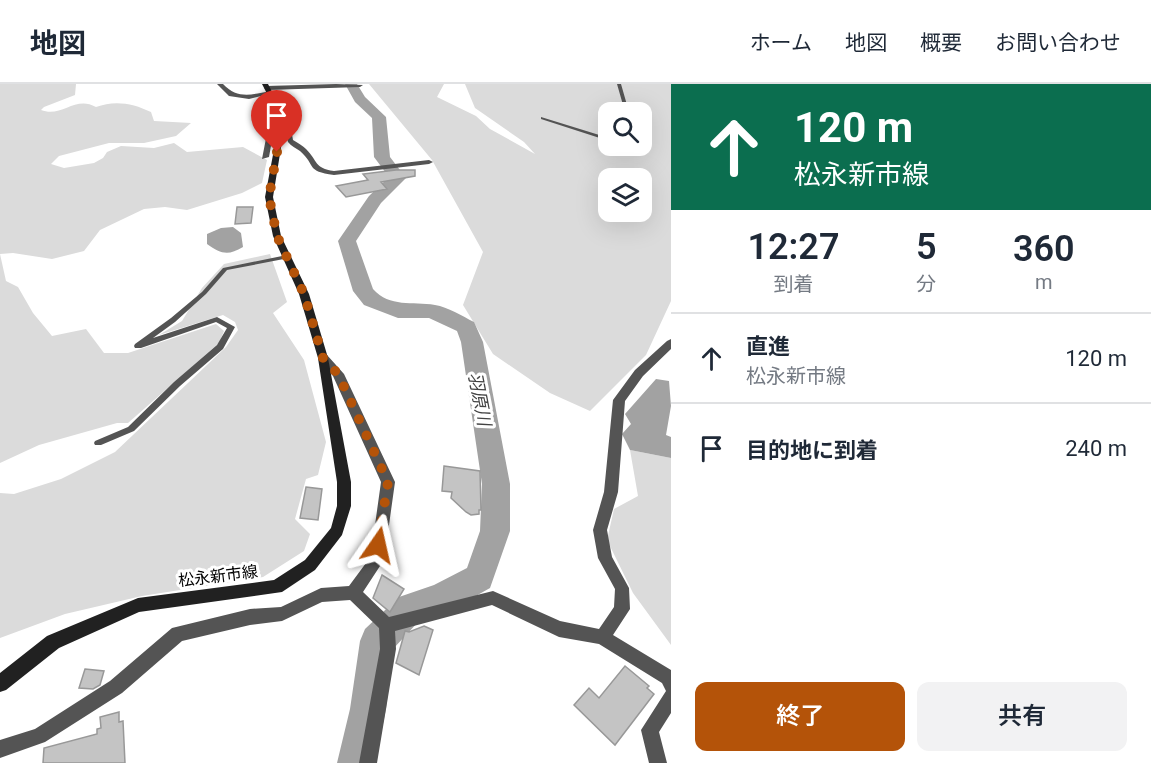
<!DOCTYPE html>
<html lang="ja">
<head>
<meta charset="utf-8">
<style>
	:root { --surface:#fff; --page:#f2f2f3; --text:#1f2937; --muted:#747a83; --line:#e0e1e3; --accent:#b45309 }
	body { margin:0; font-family:Roboto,"Noto Sans JP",sans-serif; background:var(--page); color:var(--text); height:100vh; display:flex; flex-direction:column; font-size:22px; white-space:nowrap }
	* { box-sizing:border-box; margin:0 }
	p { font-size:20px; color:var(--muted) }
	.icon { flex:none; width:33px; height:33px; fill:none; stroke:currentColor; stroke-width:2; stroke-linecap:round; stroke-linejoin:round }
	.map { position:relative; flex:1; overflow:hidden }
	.side { display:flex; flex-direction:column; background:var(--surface); width:480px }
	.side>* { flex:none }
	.banner { background:#0b6e4f; color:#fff; overflow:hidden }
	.controls { position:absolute; left:598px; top:18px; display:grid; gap:12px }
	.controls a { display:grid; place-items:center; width:54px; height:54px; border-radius:12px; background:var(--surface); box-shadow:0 6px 24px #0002; font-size:30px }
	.pin { position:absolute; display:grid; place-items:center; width:51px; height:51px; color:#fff; margin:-62px -26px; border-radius:50% 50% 50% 0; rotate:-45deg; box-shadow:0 0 6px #0007 }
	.pin .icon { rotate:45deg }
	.me { position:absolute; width:66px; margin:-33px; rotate:11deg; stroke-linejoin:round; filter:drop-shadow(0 0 4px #0008) }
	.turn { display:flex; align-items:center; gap:21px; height:126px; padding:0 24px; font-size:27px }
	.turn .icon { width:78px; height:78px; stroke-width:2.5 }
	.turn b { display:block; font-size:42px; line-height:51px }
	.eta { display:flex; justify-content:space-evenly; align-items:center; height:102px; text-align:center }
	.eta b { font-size:36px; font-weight:600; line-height:42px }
	.cta { display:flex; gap:12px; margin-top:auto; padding:12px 24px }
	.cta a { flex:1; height:69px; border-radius:12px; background:var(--accent); color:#fff; font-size:24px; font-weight:600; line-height:69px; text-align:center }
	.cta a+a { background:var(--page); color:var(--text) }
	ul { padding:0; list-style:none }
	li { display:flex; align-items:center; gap:18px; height:90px; padding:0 24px; border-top:2px solid var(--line) }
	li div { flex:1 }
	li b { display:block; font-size:22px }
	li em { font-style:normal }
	header { display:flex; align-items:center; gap:36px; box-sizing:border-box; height:84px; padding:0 30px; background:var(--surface); border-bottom:2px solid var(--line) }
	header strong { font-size:28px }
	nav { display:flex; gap:33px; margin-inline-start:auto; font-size:21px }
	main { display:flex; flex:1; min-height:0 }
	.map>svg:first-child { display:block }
	.green { fill:#dbdbdb; fill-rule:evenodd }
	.water { fill:#a2a2a2 }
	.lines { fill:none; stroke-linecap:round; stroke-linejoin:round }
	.river { fill:#a2a2a2; fill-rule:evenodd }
	.building { fill:#c4c4c4; stroke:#989898; stroke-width:1.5 }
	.lane { fill:#545454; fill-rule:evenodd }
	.street { fill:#545454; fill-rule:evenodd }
	.secondary { fill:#212121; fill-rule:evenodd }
	.route { stroke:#b45309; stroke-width:10; stroke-dasharray:0 18 }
	.labels { text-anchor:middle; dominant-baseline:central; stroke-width:6; stroke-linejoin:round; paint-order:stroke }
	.street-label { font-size:16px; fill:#000; stroke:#fff }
	.water-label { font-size:18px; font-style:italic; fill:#434343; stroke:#fff }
</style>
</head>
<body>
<header>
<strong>地図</strong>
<nav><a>ホーム</a><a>地図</a><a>概要</a><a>お問い合わせ</a></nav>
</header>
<main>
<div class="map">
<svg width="671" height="679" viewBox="0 0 671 679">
	<rect width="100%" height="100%" fill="#fff"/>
	<path class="green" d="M 0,0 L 76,0 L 75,11 L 44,23 L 41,26 C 62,34 75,11 96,23 C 114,16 133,19 151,28 L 154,37 L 191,39 L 176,52 L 144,59 L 109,59 L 59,72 L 51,80 L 64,84 L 94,79 L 103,74 L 107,68 L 121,62 L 154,64 L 174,59 L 187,68 L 243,63 L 267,76 L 262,99 L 242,109 L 187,126 L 165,123 L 144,125 L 100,146 L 84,167 L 52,175 L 13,169 L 0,170 L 6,197 L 18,203 L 33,229 L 52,252 L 86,245 L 104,269 L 128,269 L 216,240 L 224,247 L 219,259 L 128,339 L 117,339 L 39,361 L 0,379 Z
		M 369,0 L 444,0 L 437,13 L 476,32 L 490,45 L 535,70 L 524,58 L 475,24 L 465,0 L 671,0 L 671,217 L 646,271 L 590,327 L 550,309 L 493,270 L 463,221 L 483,168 L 432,76 ZM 609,28 L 642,28 L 642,62 L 609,62 ZM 609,94 L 642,94 L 642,128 L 609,128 Z
		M 270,170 L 287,218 L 273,229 L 304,276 L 326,358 L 318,391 L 306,395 L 295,435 L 310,450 L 304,467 L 263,493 L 142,512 L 65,530 L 0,554 L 0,409 L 14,410 L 61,395 L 115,368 L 226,263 L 238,246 L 235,238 L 223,231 L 159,251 L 182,237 L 202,204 L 224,180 Z
		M 630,366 L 671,374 L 671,561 L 633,509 L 607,456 L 614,425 L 638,412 Z"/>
	<path class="water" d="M 233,143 L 241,149 L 243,163 C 228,172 221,170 207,160 L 207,150 L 221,144 Z
		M 656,295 L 669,297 L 671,322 L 666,351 L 671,353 L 671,374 L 630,366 L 622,350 L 631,340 L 625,330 Z"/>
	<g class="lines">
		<path class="river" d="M 345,0 L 357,0 L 365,13 L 386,33 L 390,73 L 406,94 L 381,119 L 356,157 L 373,205 C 390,224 412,217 435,221 C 448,223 462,232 474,238 L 483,258 L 510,400 L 510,447 L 490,504 L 451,526 L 420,536 L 393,565 L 386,625 L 375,679 L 337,679 L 350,625 L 360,557 L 365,545 L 399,513 L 434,501 L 467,484 L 480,447 L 482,400 L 461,258 L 457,247 L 429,234 L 398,234 L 364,221 L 353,207 L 338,157 L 369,112 L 389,93 L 374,73 L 372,34 L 355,18 Z"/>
	</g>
	<path class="building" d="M 396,86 L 415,86 L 415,92 L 381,98 L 387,105 L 346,113 L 336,102 L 368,96 L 363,90 Z
		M 237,123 L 253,123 L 251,139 L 235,140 Z
		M 444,382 L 480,387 L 481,426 L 479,426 L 479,430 L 471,431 L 466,428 L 451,414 L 452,408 L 442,407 Z
		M 306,403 L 322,405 L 318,436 L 300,434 Z
		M 382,491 L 404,505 L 390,528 L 373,514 Z
		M 424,542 L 433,546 L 419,591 L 396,579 L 405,547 L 409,548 Z
		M 625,582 L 649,602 L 647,604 L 654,610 L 615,661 L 574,621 L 589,604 L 599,614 Z
		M 85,585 L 104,587 L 100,601 L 93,605 L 79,604 Z
		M 119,628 L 119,638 L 123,637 L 125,679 L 43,679 L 44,664 L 97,650 L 97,645 L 101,644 L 100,633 Z"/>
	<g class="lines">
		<path class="lane" d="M 617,0 L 621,0 L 629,28 L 625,28 Z
			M 541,33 L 609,54 L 609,57 L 541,35 Z
			M 287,171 L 289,172 L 289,174 L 227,186 L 206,210 L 175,238 L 153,254 L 217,233 L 235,243 L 223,265 L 180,302 L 134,347 L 101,361 L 95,361 L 94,359 L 95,357 L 128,343 L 174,298 L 217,261 L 227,244 L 216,238 L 141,264 L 135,264 L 134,262 L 135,260 L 171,234 L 202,208 L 223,184 Z"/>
		<path class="street" d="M 217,0 L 223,0 C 237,15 251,11 270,7 L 273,9 L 249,15 L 229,12 Z
			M 336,0 L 363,1 L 360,3 L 267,6 L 264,4 L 267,2 Z
			M 282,37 L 291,45 L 293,56 C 298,59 303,62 306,65 C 318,77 314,84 334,87 L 429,76 L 433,78 L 429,80 L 334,91 C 305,87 317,82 300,67 C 296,64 291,62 288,58 L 285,46 L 281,42 L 274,45 L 269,73 L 262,75 L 268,44 Z
			M 671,255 L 671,265 L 643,292 L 625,317 L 618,408 L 607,446 L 612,473 L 629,504 L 630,525 L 613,551 L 671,586 L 671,629 L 659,648 L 667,679 L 649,679 L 641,646 L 666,607 L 662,599 L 599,560 L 559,553 L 492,521 L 395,547 L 396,565 L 377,679 L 359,679 L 380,565 L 379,544 L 350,516 L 322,518 L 282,537 L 250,541 L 182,557 L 122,609 L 45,658 L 0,674 L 0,656 L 35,645 L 110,597 L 172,544 L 250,525 L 281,523 L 321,504 L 349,502 L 366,479 L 375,441 L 381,398 L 333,292 L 318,274 L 323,270 L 327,271 L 344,290 L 395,398 L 389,441 L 380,482 L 363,508 L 389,533 L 493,507 L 560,537 L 599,545 L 614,523 L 615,505 L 598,474 L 593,446 L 604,408 L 613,316 L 635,286 L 667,257 Z"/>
		<path class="secondary" d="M 262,0 L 268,0 L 283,29 L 285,39 L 273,113 L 281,152 L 309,210 L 328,274 L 351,398 L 351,422 L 342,451 L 315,486 L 282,508 L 139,528 L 59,564 L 6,606 L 0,608 L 0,589 L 47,552 L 138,514 L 274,496 L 305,476 L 331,444 L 337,422 L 337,398 L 318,274 L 299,210 L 273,152 L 265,113 L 279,39 L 277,29 Z"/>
	</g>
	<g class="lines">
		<path class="route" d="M 277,68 L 269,113 L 277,152 L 304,210 L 323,274 L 338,290 L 388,398 L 378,461"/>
	</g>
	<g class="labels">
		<g class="street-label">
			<text transform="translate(218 492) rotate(-7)">松永新市線</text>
		</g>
		<g class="water-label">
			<text transform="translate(480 315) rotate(79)">羽原川</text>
		</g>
	</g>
</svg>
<div class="controls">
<a><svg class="icon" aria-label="search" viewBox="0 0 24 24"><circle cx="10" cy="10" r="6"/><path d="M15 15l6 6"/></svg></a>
<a><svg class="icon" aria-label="layers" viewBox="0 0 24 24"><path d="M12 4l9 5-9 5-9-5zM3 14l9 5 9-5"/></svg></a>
</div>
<div class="pin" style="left:277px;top:68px;background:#d93025"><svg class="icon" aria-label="arrive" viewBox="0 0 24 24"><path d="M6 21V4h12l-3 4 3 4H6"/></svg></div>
<svg class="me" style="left:378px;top:461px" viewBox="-20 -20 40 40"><path d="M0-17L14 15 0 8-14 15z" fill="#b45309" stroke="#fff" stroke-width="4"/></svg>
</div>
<section class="side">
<div class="banner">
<div class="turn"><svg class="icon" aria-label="ahead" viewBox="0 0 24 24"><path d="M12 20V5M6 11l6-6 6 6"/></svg><div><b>120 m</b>松永新市線</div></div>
</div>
<div class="eta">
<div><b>12:27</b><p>到着</p></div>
<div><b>5</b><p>分</p></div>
<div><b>360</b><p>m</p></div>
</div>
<ul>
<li><svg class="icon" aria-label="ahead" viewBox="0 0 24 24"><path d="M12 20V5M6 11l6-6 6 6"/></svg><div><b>直進</b><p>松永新市線</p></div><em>120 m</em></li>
<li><svg class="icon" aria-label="arrive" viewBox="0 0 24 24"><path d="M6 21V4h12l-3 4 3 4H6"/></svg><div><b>目的地に到着</b></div><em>240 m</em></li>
</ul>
<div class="cta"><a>終了</a><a>共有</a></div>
</section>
</main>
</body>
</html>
